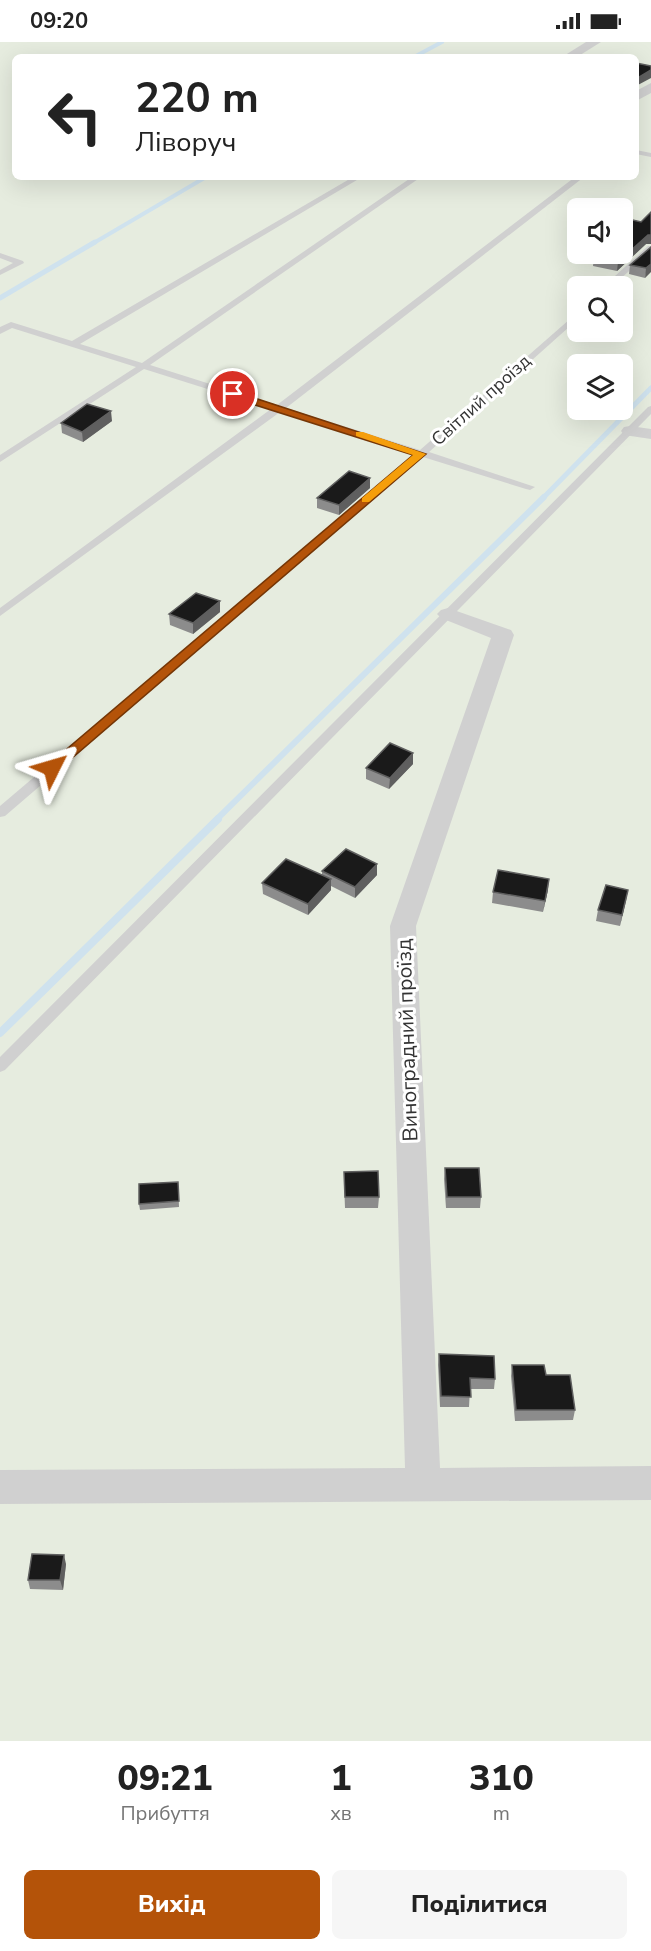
<!DOCTYPE html>
<html lang="uk">
<head>
<meta charset="utf-8">
<style>
	:root { --surface:#fff; --page:#f6f6f6; --text:#222; --muted:#767676; --accent:#b45309 }
	body { margin:0; font-family:"Nunito Sans",sans-serif; background:var(--page); color:var(--text); height:100vh; display:flex; flex-direction:column; font-size:22px; white-space:nowrap }
	* { box-sizing:border-box; margin:0 }
	p { font-size:20px; color:var(--muted) }
	.icon { flex:none; width:33px; height:33px; fill:none; stroke:currentColor; stroke-width:2; stroke-linecap:round; stroke-linejoin:round }
	.map { position:relative; height:1699px; overflow:hidden }
	.panel { display:flex; flex-direction:column; background:var(--surface); flex:1 }
	.panel>* { flex:none }
	.top-card { position:absolute; left:12px; top:12px; width:627px; height:126px; border-radius:9px; box-shadow:0 6px 24px #0002; background:#fff; color:var(--text); overflow:hidden }
	.tools { position:absolute; left:567px; top:156px; display:grid; gap:12px }
	.tools a { display:grid; place-items:center; width:66px; height:66px; border-radius:9px; background:var(--surface); box-shadow:0 6px 24px #0002; font-size:30px }
	.pin { position:absolute; display:grid; place-items:center; width:51px; height:51px; color:#fff; margin:-26px; border:3px solid #fff; border-radius:50%; box-shadow:0 2px 6px #0007 }
	.me { position:absolute; width:66px; margin:-33px; rotate:50deg; stroke-linejoin:round; filter:drop-shadow(0 0 4px #0008) }
	.turn { display:flex; align-items:center; gap:21px; height:126px; padding:0 24px; font-size:27px }
	.turn .icon { width:78px; height:78px; stroke-width:2.5 }
	.turn b { display:block; font-size:42px; line-height:51px }
	.eta { display:flex; justify-content:space-evenly; align-items:center; height:102px; text-align:center }
	.eta b { font-size:36px; font-weight:800; line-height:42px }
	.cta { display:flex; gap:12px; margin-top:auto; padding:12px 24px }
	.cta a { flex:1; height:69px; border-radius:9px; background:var(--accent); color:#fff; font-size:24px; font-weight:800; line-height:69px; text-align:center }
	.cta a+a { background:var(--page); color:var(--text) }
	.status { display:flex; justify-content:space-between; align-items:center; height:42px; padding:0 30px; background:var(--surface); direction:ltr }
	.status svg { height:16px; fill:currentColor }
	.map>svg:first-child { display:block }
	.green { fill:#e6ecdf; fill-rule:evenodd }
	.lines { fill:none; stroke-linecap:round; stroke-linejoin:round }
	.stream-far3 { stroke:#cfe2ee; stroke-width:4 }
	.stream-far2 { stroke:#cfe2ee; stroke-width:5 }
	.stream-far1 { stroke:#cfe2ee; stroke-width:6 }
	.stream { stroke:#cfe2ee; stroke-width:8 }
	.lane { fill:#d0d0d0; fill-rule:evenodd }
	.street { fill:#d0d0d0; fill-rule:evenodd }
	.wall { fill:#8c8c8c }
	.shaded-wall { fill:#5f5f5f }
	.building { fill:#1a1a1a; stroke:#5f5f5f; stroke-width:1.5 }
	.route { fill:#b45309; stroke:#753606; stroke-width:1.5 }
	.slow { fill:#f59e0b }
	.labels { text-anchor:middle; dominant-baseline:central; stroke-width:6; stroke-linejoin:round; paint-order:stroke }
	.far-street-label { font-size:18px; fill:#333; stroke:#fff }
	.street-label { font-size:21px; fill:#333; stroke:#fff }
</style>
</head>
<body>
<div class="status"><b>09:20</b><svg viewBox="0 0 49 12"><path d="M0 12V9h3v3zM5 12V6h3v6zM10 12V3h3v9zM15 12V0h3v12zM26 1h20v11H26zM47 4h2v5h-2z"/></svg></div>
<div class="map">
<svg width="651" height="1699" viewBox="0 0 651 1699">
	<rect width="100%" height="100%" fill="#fff"/>
	<path class="green" d="M 0,0 L 651,0 L 651,1699 L 0,1699 ZM 15,15 L 636,15 L 636,135 L 15,135 ZM 578,166 L 622,166 L 622,212 L 578,212 ZM 578,244 L 622,244 L 622,290 L 578,290 ZM 578,322 L 622,322 L 622,368 L 578,368 Z"/>
	<g class="lines">
		<path class="stream-far3" d="M 414,15 L 442,0
			M 92,202 L 206,135"/>
		<path class="stream-far2" d="M 0,256 L 95,200
			M 543,456 L 651,346"/>
		<path class="stream-far1" d="M 216,778 L 544,455"/>
		<path class="stream" d="M 0,991 L 218,777"/>
		<path class="lane" d="M 636,108 L 651,111 L 651,115 L 636,112 Z
			M 353,135 L 362,135 L 80,302 L 142,321 L 412,135 L 421,135 L 150,323 L 277,363 L 575,135 L 584,135 L 286,366 L 420,408 L 578,270 L 578,277 L 429,410 L 535,445 L 530,448 L 526,447 L 423,415 L 5,774 L 0,775 L 0,764 L 415,412 L 280,370 L 0,574 L 0,566 L 271,367 L 144,327 L 0,420 L 0,413 L 136,325 L 12,286 L 0,292 L 0,285 L 11,280 L 72,299 Z
			M 648,204 L 651,204 L 651,210 L 612,244 L 604,244 Z
			M 0,211 L 23,219 L 24,221 L 0,233 L 0,228 L 13,221 L 0,216 Z
			M 651,364 L 651,372 L 5,1028 L 0,1030 L 0,1015 L 648,365 Z"/>
		<path class="street" d="M 586,0 L 601,0 L 577,15 L 562,15 Z
			M 651,41 L 651,51 L 636,59 L 636,49 Z
			M 630,384 L 651,387 L 651,397 L 624,393 L 621,389 L 624,385 Z
			M 448,566 L 511,588 L 514,593 L 416,884 L 440,1426 L 651,1424 L 651,1458 L 0,1462 L 0,1428 L 405,1426 L 390,884 L 491,596 L 441,576 L 437,572 L 441,568 Z"/>
	</g>
	<path class="wall" d="M 622,188 L 651,202 L 646,202 L 617,229 L 593,224 L 594,215 Z
		M 651,205 L 645,236 L 629,232 L 630,223 Z
		M 112,379 L 83,400 L 62,391 L 61,381 Z
		M 370,436 L 370,446 L 339,473 L 317,466 L 317,456 Z
		M 220,570 L 193,592 L 170,583 L 169,572 Z
		M 413,711 L 413,722 L 389,747 L 366,737 L 366,726 Z
		M 322,829 L 377,833 L 355,856 L 331,844 L 331,848 L 308,873 L 263,852 L 262,841 L 322,833 Z
		M 548,848 L 543,870 L 492,861 L 493,850 Z
		M 628,848 L 620,884 L 596,879 L 598,868 Z
		M 445,1126 L 481,1155 L 480,1166 L 446,1166 L 444,1137 Z
		M 178,1140 L 179,1165 L 140,1168 L 139,1162 Z
		M 344,1140 L 379,1155 L 378,1166 L 345,1166 Z
		M 439,1312 L 495,1337 L 494,1347 L 470,1347 L 469,1365 L 440,1365 L 438,1323 Z
		M 512,1323 L 546,1333 L 575,1368 L 573,1378 L 515,1379 L 511,1334 Z
		M 66,1522 L 63,1548 L 30,1547 L 28,1538 Z"/>
	<path class="shaded-wall" d="M 651,28 L 651,36 L 636,44 L 636,37 Z
		M 648,193 L 651,193 L 651,202 L 646,202 L 617,229 L 618,220 Z
		M 651,222 L 651,230 L 645,236 L 646,226 Z
		M 111,369 L 112,379 L 83,400 L 82,390 Z
		M 370,436 L 370,446 L 339,473 L 339,463 Z
		M 220,559 L 220,570 L 193,592 L 193,581 Z
		M 413,711 L 413,722 L 389,747 L 390,736 Z
		M 377,822 L 377,833 L 355,856 L 355,845 Z
		M 331,837 L 331,848 L 308,873 L 308,862 Z
		M 549,837 L 548,848 L 543,870 Z
		M 628,848 L 626,859 L 620,884 L 622,873 Z
		M 64,1513 L 66,1522 L 63,1548 L 60,1538 Z"/>
	<path class="building" d="M 600,13 L 610,15 L 597,15 Z
		M 636,21 L 651,24 L 651,28 L 636,37 Z
		M 651,170 L 651,193 L 648,193 L 618,220 L 594,215 L 597,212 L 622,212 L 622,188 L 633,178 L 641,180 Z
		M 651,205 L 651,222 L 646,226 L 630,223 Z
		M 87,362 L 111,369 L 82,390 L 61,381 Z
		M 349,429 L 370,436 L 339,463 L 317,456 Z
		M 196,551 L 220,559 L 193,581 L 169,572 Z
		M 390,701 L 413,711 L 390,736 L 366,726 Z
		M 346,807 L 377,822 L 355,845 L 322,829 Z
		M 286,817 L 331,837 L 308,862 L 262,841 Z
		M 498,828 L 549,837 L 545,859 L 493,850 Z
		M 606,843 L 628,848 L 622,873 L 598,868 Z
		M 445,1126 L 479,1126 L 481,1155 L 447,1155 Z
		M 378,1129 L 379,1155 L 345,1155 L 344,1130 Z
		M 178,1140 L 179,1159 L 139,1162 L 139,1142 Z
		M 439,1312 L 494,1314 L 495,1337 L 470,1336 L 471,1355 L 441,1354 Z
		M 512,1323 L 544,1323 L 546,1333 L 570,1333 L 575,1368 L 516,1368 Z
		M 32,1512 L 64,1513 L 60,1538 L 28,1538 Z"/>
	<path class="route" d="M 230,350 L 236,350 L 426,412 L 57,729 L 48,729 L 46,726 L 48,723 L 413,413 L 230,355 Z"/>
	<path class="slow" d="M 356,390 L 363,390 L 426,412 L 369,460 L 362,460 L 362,456 L 413,413 L 356,394 Z"/>
	<g class="labels">
		<g class="far-street-label">
			<text transform="translate(481 358) rotate(-42)">Світлий проїзд</text>
		</g>
		<g class="street-label">
			<text transform="translate(407 998) rotate(-92)">Виноградний проїзд</text>
		</g>
	</g>
</svg>
<div class="tools">
<a><svg class="icon" aria-label="sound" viewBox="0 0 24 24"><path d="M4 9h4l5-4v14l-5-4H4zM17 9q2 3 0 6"/></svg></a>
<a><svg class="icon" aria-label="search" viewBox="0 0 24 24"><circle cx="10" cy="10" r="6"/><path d="M15 15l6 6"/></svg></a>
<a><svg class="icon" aria-label="layers" viewBox="0 0 24 24"><path d="M12 4l9 5-9 5-9-5zM3 14l9 5 9-5"/></svg></a>
</div>
<div class="pin" style="left:233px;top:352px;background:#d93025"><svg class="icon" aria-label="arrive" viewBox="0 0 24 24"><path d="M6 21V4h12l-3 4 3 4H6"/></svg></div>
<svg class="me" style="left:52px;top:726px" viewBox="-20 -20 40 40"><path d="M0-17L14 15 0 8-14 15z" fill="#b45309" stroke="#fff" stroke-width="4"/></svg>
<div class="top-card">
<div class="turn"><svg class="icon" aria-label="left" viewBox="0 0 24 24"><path d="M17 20v-9H6M10 6l-5 5 5 5"/></svg><div><b>220 m</b>Ліворуч</div></div>
</div>
</div>
<section class="panel">
<div class="eta">
<div><b>09:21</b><p>Прибуття</p></div>
<div><b>1</b><p>хв</p></div>
<div><b>310</b><p>m</p></div>
</div>
<div class="cta"><a>Вихід</a><a>Поділитися</a></div>
</section>
</body>
</html>
